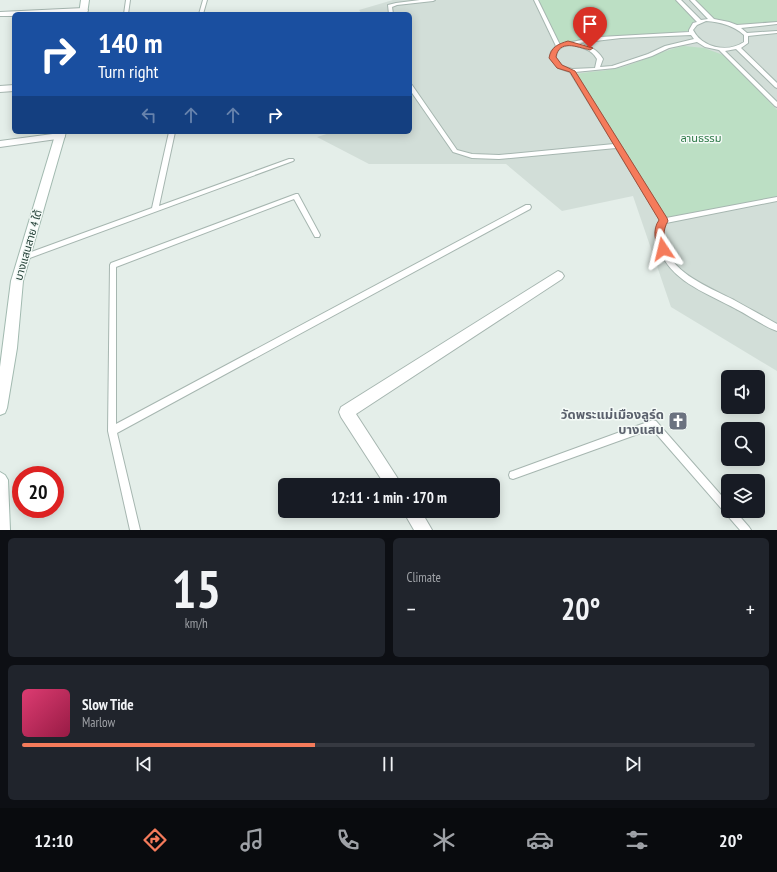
<!DOCTYPE html>
<html lang="en">
<head>
<meta charset="utf-8">
<style>
	:root { --surface:#171b24; --page:#20242c; --text:#f1f3f6; --muted:#9ea1a6; --line:#363941; --accent:#f57b5b }
	body { margin:0; font-family:"PT Sans Narrow","Noto Sans Thai",sans-serif; background:var(--page); color:var(--text); height:100vh; display:flex; flex-direction:column; font-size:15px; white-space:nowrap }
	* { box-sizing:border-box; margin:0 }
	p { font-size:13px; color:var(--muted) }
	.icon { flex:none; width:22px; height:22px; fill:none; stroke:currentColor; stroke-width:2; stroke-linecap:round; stroke-linejoin:round }
	.map { position:relative; height:530px; overflow:hidden }
	.panel { display:flex; flex-direction:column; gap:8px; padding:8px; background:#0d0f14; flex:1 }
	.panel>* { flex:none }
	.hud { position:absolute; left:12px; top:12px; width:400px; height:122px; border-radius:6px; box-shadow:0 2px 10px #0003; background:#1a4fa0; color:#fff; overflow:hidden }
	.controls { position:absolute; left:721px; top:370px; display:grid; gap:8px }
	.controls a { display:grid; place-items:center; width:44px; height:44px; border-radius:6px; background:var(--surface); box-shadow:0 2px 10px #0003; font-size:20px }
	.speed { position:absolute; left:12px; top:466px; display:flex; gap:8px; font-size:20px; font-weight:700; text-align:center }
	.speed>* { display:grid; place-content:center; width:52px; height:52px; border-radius:50%; background:var(--surface); box-shadow:0 2px 10px #0003; line-height:1 }
	.speed .limit { border:6px solid #d22; background:#fff; color:#111 }
	.pin { position:absolute; display:grid; place-items:center; width:34px; height:34px; color:#fff; margin:-41px -17px; border-radius:50% 50% 50% 0; rotate:-45deg; box-shadow:0 0 4px #0007 }
	.pin .icon { rotate:45deg }
	.me { position:absolute; width:44px; margin:-22px; rotate:350deg; stroke-linejoin:round; filter:drop-shadow(0 0 3px #0008) }
	.turn { display:flex; align-items:center; gap:14px; height:84px; padding:0 20px; font-size:18px }
	.turn .icon { width:52px; height:52px; stroke-width:2.5 }
	.turn b { display:block; font-size:28px; line-height:34px }
	.lanes { display:flex; align-items:center; height:38px; padding:0 20px; background:#0003; justify-content:center; gap:20px; direction:ltr }
	.lanes .off { opacity:.35 }
	.big { font-size:30px; font-weight:800; line-height:1.1 }
	.panel .tile { flex:1; display:flex; flex-direction:column; justify-content:center; gap:6px; min-width:0; padding:0 14px; border-radius:6px; background:var(--page) }
	.panel .dial { align-items:center; gap:0 }
	.dial b { font-size:52px; line-height:1 }
	.song { display:flex; align-items:center; gap:12px }
	.cover { width:48px; height:48px; border-radius:6px; background:linear-gradient(135deg,hsl(340 70% 55%),hsl(340 70% 35%)) }
	.played { height:4px; border-radius:2px; background:linear-gradient(90deg,var(--accent) 40%,var(--line) 40%) }
	.keys { display:flex; justify-content:space-around; direction:ltr }
	.heat { display:flex; justify-content:space-between; align-items:center; font-size:22px; direction:ltr }
	.panel .tiles { flex:1; display:grid; gap:8px; grid-template-columns:1fr 1fr }
	.tile:last-child { grid-column:span 2 }
	.trip { position:absolute; left:278px; top:478px; width:222px; height:40px; border-radius:6px; background:var(--surface); box-shadow:0 2px 10px #0003; font-weight:800; line-height:40px; text-align:center }
	.tabs { display:flex; height:64px; justify-content:space-around; align-items:center; background:#090b0e; color:var(--muted) }
	.tabs .icon { width:28px; height:28px }
	.tabs .selected { color:var(--accent) }
	.tabs b { font-size:18px; color:var(--text) }
	.map>svg:first-child { display:block }
	.built { fill:#d2ded8 }
	.green { fill:#bcdfc4 }
	.lines { fill:none; stroke-linecap:round; stroke-linejoin:round }
	.lane-casing { stroke:#a6b6b0; stroke-width:2 }
	.street-casing { stroke:#a6b6b0; stroke-width:2 }
	.secondary-casing { stroke:#a2bab0; stroke-width:2 }
	.lane { fill:#fff; fill-rule:evenodd }
	.street { fill:#fff; fill-rule:evenodd }
	.secondary { fill:#fff; fill-rule:evenodd }
	.route { fill:#f57b5b; stroke:#9f503b }
	.labels { text-anchor:middle; dominant-baseline:central; stroke-width:3; stroke-linejoin:round; paint-order:stroke }
	.park-label { font-size:11px; fill:#2c7846; stroke:#f4faf7 }
	.street-label { font-size:11px; fill:#234037; stroke:#f4faf7 }
	.near-worship-label { font-size:13px; font-weight:bold; fill:#5b616d; stroke:#f4faf7; text-anchor:end }
</style>
</head>
<body>
<div class="map">
<svg width="777" height="530" viewBox="0 0 777 530">
	<rect width="100%" height="100%" fill="#e4eee9"/>
	<path class="built" d="M 393,0 L 777,0 L 777,371 L 671,307 L 633,196 L 562,211 L 506,164 L 369,164 L 317,137 L 333,132 L 410,132 L 410,14 L 362,14 L 359,10 Z"/>
	<path class="green" d="M 537,0 L 678,0 L 696,19 L 688,31 L 557,43 Z
		M 692,0 L 777,0 L 777,22 L 736,27 L 709,17 Z
		M 684,46 L 704,48 L 726,56 L 777,110 L 777,199 L 664,221 L 577,74 C 592,71 608,71 623,67 C 643,61 663,50 684,46 Z"/>
	<g class="lines">
		<g class="lane-casing">
			<path id="lane" d="M 126,0 L 130,0 L 128,14 L 124,14 Z
				M 203,0 L 207,0 L 203,14 L 199,14 Z
				M 420,0 L 435,0 L 433,1 L 397,5 L 392,7 L 393,14 L 389,14 L 388,5 L 396,3 Z
				M 534,0 L 538,0 L 560,45 L 581,40 L 600,37 L 689,32 L 689,30 L 693,23 L 697,22 L 676,0 L 681,0 L 701,20 L 708,19 L 690,0 L 695,0 L 714,19 L 729,22 L 737,25 L 777,22 L 777,24 L 741,28 L 747,33 L 777,31 L 777,33 L 748,36 L 748,43 L 741,48 L 777,83 L 777,88 L 775,87 L 736,49 L 725,51 L 777,102 L 777,107 L 775,106 L 719,50 L 705,47 L 697,42 L 669,48 L 652,56 L 615,68 L 575,72 L 666,218 L 777,197 L 777,201 L 666,223 C 663,230 662,237 664,244 C 672,274 709,287 734,300 C 748,308 763,316 777,324 L 777,331 C 763,326 750,316 736,309 C 709,294 672,282 660,251 C 655,240 655,231 661,221 L 616,148 L 499,159 L 472,158 L 453,152 L 410,90 L 410,84 L 412,85 L 457,150 L 472,154 L 499,155 L 614,144 L 570,72 L 558,68 L 550,58 L 551,52 L 556,46 ZM 706,21 C 720,22 733,25 744,35 L 744,42 C 728,53 702,48 693,30 L 697,25 ZM 691,35 L 694,39 L 665,46 L 648,54 L 612,66 L 600,67 L 603,59 C 597,49 589,46 578,43 L 621,38 ZM 572,44 C 582,49 591,48 597,59 L 595,68 L 572,69 L 562,66 L 556,58 C 556,48 563,46 572,44 Z
				M 169,132 L 175,132 L 159,206 L 289,159 L 293,159 L 294,160 L 293,161 L 27,259 L 23,259 L 22,257 L 23,255 L 152,208 Z
				M 296,194 L 298,194 L 319,233 L 320,235 L 319,237 L 315,237 L 294,199 L 116,267 L 116,424 L 526,205 L 530,205 L 531,207 L 530,209 L 117,433 L 140,530 L 130,530 L 108,431 L 110,265 L 111,263 Z
				M 653,420 L 656,421 L 728,503 L 728,511 L 735,511 L 749,527 L 751,530 L 740,530 L 652,429 L 513,479 L 510,478 L 509,475 L 510,472 L 513,471 Z"/>
		</g>
		<g class="street-casing">
			<path id="street" d="M 84,8 L 88,10 L 87,12 L 14,14 L 14,16 L 0,16 L 0,12 Z
				M 14,85 L 14,91 L 0,92 L 0,86 Z
				M 60,133 L 64,134 L 65,136 L 64,138 L 0,147 L 0,141 Z
				M 558,271 L 562,273 L 564,276 L 562,279 L 356,414 L 402,485 L 385,485 L 341,417 L 339,412 L 341,407 Z
				M 403,511 L 421,511 L 432,530 L 414,530 Z"/>
		</g>
		<g class="secondary-casing">
			<path id="secondary" d="M 81,0 L 89,0 L 87,14 L 79,14 Z
				M 56,132 L 66,132 L 23,281 L 17,348 L 7,408 L 5,413 L 0,415 L 0,367 L 11,281 Z
				M 0,472 L 5,475 L 8,480 L 10,530 L 0,530 Z"/>
		</g>
		<use href="#lane" class="lane"/>
		<use href="#street" class="street"/>
		<use href="#secondary" class="secondary"/>
	</g>
	<path class="route" d="M 568,41 L 593,48 L 590,50 C 577,47 559,39 556,57 L 562,65 L 575,71 L 667,218 L 668,221 C 662,231 664,238 667,249 L 666,252 L 660,252 C 655,242 652,230 659,220 L 570,72 L 557,68 L 549,58 C 551,47 558,44 568,41 Z"/>
	<defs>
		<g id="church-square" transform="scale(1)"><rect x="-9" y="-9" width="18" height="18" rx="4" fill="#6b7280" stroke="#f4faf7"/><path d="M-1.2-6h2.4v3.5h3.3v2.4h-3.3V6h-2.4V-.1h-3.3v-2.4h3.3Z" fill="#fff"/></g>
	</defs>
	<g fill-rule="evenodd">
		<use href="#church-square" x="678" y="421"/>
	</g>
	<g class="labels">
		<g class="park-label">
			<text x="701" y="138">ลานธรรม</text>
		</g>
		<g class="street-label">
			<text transform="translate(28 245) rotate(-74)">บางแสนสาย 4 ใต้</text>
		</g>
		<g class="near-worship-label">
			<text x="664" y="414">วัดพระแม่เมืองลูร์ด<tspan x="664" dy="15">บางแสน</tspan></text>
		</g>
	</g>
</svg>
<div class="controls">
<a><svg class="icon" aria-label="sound" viewBox="0 0 24 24"><path d="M4 9h4l5-4v14l-5-4H4zM17 9q2 3 0 6"/></svg></a>
<a><svg class="icon" aria-label="search" viewBox="0 0 24 24"><circle cx="10" cy="10" r="6"/><path d="M15 15l6 6"/></svg></a>
<a><svg class="icon" aria-label="layers" viewBox="0 0 24 24"><path d="M12 4l9 5-9 5-9-5zM3 14l9 5 9-5"/></svg></a>
</div>
<div class="speed"><div class="limit">20</div></div>
<div class="pin" style="left:590px;top:48px;background:#d93025"><svg class="icon" aria-label="arrive" viewBox="0 0 24 24"><path d="M6 21V4h12l-3 4 3 4H6"/></svg></div>
<svg class="me" style="left:663px;top:249px" viewBox="-20 -20 40 40"><path d="M0-17L14 15 0 8-14 15z" fill="#f57b5b" stroke="#fff" stroke-width="4"/></svg>
<div class="trip">12:11 · 1 min · 170 m</div>
<div class="hud">
<div class="turn"><svg class="icon" aria-label="right" viewBox="0 0 24 24"><path d="M7 20v-9h11M14 6l5 5-5 5"/></svg><div><b>140 m</b>Turn right</div></div>
<div class="lanes"><svg class="icon off" aria-label="left" viewBox="0 0 24 24"><path d="M17 20v-9H6M10 6l-5 5 5 5"/></svg><svg class="icon off" aria-label="ahead" viewBox="0 0 24 24"><path d="M12 20V5M6 11l6-6 6 6"/></svg><svg class="icon off" aria-label="ahead" viewBox="0 0 24 24"><path d="M12 20V5M6 11l6-6 6 6"/></svg><svg class="icon" aria-label="right" viewBox="0 0 24 24"><path d="M7 20v-9h11M14 6l5 5-5 5"/></svg></div>
</div>
</div>
<section class="panel">
<div class="tiles">
<div class="tile dial"><b>15</b><p>km/h</p></div>
<div class="tile"><p>Climate</p>
<div class="heat"><a>−</a><b class="big">20°</b><a>+</a></div>
</div>
<div class="tile">
<div class="song"><i class="cover"></i><div><b>Slow Tide</b><p>Marlow</p></div></div>
<div class="played"></div>
<div class="keys"><svg class="icon" aria-label="previous" viewBox="0 0 24 24"><path d="M18 5L8 12l10 7zM5 5v14"/></svg><svg class="icon" aria-label="pause" viewBox="0 0 24 24"><path d="M8 5v14M16 5v14"/></svg><svg class="icon" aria-label="next" viewBox="0 0 24 24"><path d="M6 5l10 7-10 7zM19 5v14"/></svg></div>
</div>
</div>
</section>
<nav class="tabs">
<b>12:10</b>
<svg class="icon selected" aria-label="directions" viewBox="0 0 24 24"><path d="M12 3l9 9-9 9-9-9zM9 14v-3h6M13 9l2 2-2 2"/></svg>
<svg class="icon" aria-label="music" viewBox="0 0 24 24"><path d="M9 18V5l10-2v13"/><circle cx="6" cy="18" r="3"/><circle cx="16" cy="16" r="3"/></svg>
<svg class="icon" aria-label="phone" viewBox="0 0 24 24"><path d="M5 4h4l2 5-3 2q2 4 5 5l2-3 5 2v4C11 20 4 13 5 4z"/></svg>
<svg class="icon" aria-label="climate" viewBox="0 0 24 24"><path d="M12 3v18M4 7l16 10M4 17L20 7"/></svg>
<svg class="icon" aria-label="car" viewBox="0 0 24 24"><path d="M5 17H2v-5l4-1 3-4h7l3 4 3 1v5h-3M9 17h6M6 11h13"/><circle cx="7" cy="17" r="2"/><circle cx="17" cy="17" r="2"/></svg>
<svg class="icon" aria-label="filters" viewBox="0 0 24 24"><path d="M4 7h16M4 17h16"/><circle cx="9" cy="7" r="2"/><circle cx="15" cy="17" r="2"/></svg>
<b>20°</b>
</nav>
</body>
</html>
